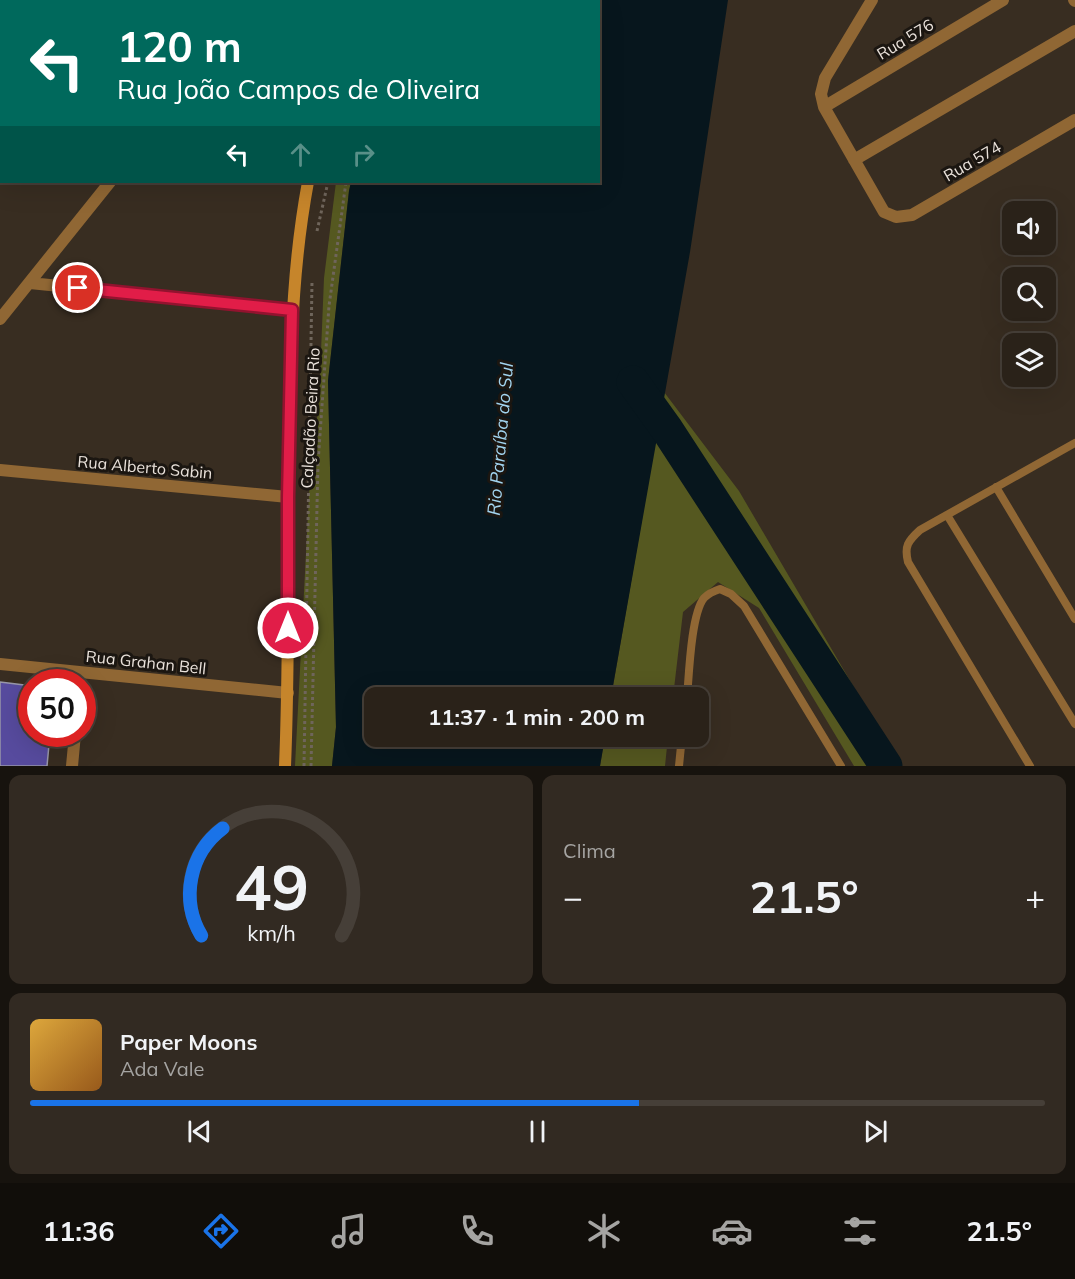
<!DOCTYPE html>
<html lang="pt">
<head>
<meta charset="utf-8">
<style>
	:root { --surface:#2a2219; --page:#322a22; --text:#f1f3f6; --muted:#a5a4a2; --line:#463f38; --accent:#1a73e8 }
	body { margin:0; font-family:Mulish,sans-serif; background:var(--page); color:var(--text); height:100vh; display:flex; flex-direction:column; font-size:22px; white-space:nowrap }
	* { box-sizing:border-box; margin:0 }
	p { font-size:20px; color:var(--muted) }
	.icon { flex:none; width:33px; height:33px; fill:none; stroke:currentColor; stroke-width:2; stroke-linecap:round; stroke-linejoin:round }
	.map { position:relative; height:766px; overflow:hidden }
	.side { display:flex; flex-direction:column; gap:9px; padding:9px; background:#17130e; flex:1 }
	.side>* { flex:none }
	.top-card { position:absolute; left:0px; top:0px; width:600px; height:183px; box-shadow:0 6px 24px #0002,0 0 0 2px var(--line); background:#00695c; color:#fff; overflow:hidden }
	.tools { position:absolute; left:1002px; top:201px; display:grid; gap:12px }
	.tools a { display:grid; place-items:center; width:54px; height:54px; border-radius:12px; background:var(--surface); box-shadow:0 6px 24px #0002,0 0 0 2px var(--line); font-size:30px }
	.speed { position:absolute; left:18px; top:669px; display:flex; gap:12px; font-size:30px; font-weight:700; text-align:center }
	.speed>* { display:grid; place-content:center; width:78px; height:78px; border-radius:50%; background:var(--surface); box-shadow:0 6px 24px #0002,0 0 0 2px var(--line); line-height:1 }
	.speed .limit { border:9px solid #d22; background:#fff; color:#111 }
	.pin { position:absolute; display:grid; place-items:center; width:51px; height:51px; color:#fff; margin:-26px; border:3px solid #fff; border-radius:50%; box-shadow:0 2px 6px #0007 }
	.me { position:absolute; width:66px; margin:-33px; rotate:0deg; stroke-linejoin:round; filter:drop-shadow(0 0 4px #0008) }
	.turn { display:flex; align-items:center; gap:21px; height:126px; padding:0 18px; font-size:27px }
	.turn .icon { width:78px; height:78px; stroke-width:2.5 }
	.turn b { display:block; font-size:42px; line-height:51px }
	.lanes { display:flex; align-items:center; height:57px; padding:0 18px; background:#0003; justify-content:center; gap:30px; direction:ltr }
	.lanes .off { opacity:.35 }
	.big { font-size:45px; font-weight:700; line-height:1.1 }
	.side .tile { flex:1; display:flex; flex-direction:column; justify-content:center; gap:9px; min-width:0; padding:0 21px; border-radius:12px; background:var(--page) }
	.side .dial { align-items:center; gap:0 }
	.dial svg { height:156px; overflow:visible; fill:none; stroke:var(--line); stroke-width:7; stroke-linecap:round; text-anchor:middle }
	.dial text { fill:var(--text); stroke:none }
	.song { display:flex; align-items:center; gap:18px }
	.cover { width:72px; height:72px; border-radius:9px; background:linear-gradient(135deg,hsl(40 70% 55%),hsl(30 70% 35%)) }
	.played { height:6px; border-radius:3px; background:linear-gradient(90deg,var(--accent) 60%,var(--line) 60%) }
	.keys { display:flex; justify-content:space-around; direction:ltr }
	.heat { display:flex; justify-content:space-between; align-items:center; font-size:33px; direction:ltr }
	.side .tiles { flex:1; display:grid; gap:9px; grid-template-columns:1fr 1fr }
	.tile:last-child { grid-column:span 2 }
	.trip { position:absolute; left:364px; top:687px; width:345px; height:60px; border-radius:12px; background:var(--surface); box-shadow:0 6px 24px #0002,0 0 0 2px var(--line); font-weight:700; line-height:60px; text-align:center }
	.tab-bar { display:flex; height:96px; justify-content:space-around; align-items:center; background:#110e0a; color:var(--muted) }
	.tab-bar .icon { width:42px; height:42px }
	.tab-bar .on { color:var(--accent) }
	.tab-bar b { font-size:27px; color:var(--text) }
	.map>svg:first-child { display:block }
	.forest { fill:#555820 }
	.water { fill:#07161d }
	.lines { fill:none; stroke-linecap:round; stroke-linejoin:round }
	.river { stroke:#07161d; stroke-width:33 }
	.building { fill:#574b9e; stroke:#9897a9; stroke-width:1.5 }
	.path { stroke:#6f655b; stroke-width:3; stroke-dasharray:3 3; stroke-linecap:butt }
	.lane { stroke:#906734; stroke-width:8 }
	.street { stroke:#906734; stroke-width:12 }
	.secondary { stroke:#c6852b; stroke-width:12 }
	.route-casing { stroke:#92132f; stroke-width:15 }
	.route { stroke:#e11d48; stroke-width:10 }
	.labels { text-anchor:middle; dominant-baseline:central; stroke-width:6; stroke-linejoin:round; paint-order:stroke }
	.street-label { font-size:16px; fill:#eae2db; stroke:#1b1611 }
	.water-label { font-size:18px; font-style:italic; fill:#a2d4ef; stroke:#1b1611 }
</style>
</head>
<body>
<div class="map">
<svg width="1075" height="766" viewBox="0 0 1075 766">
	<rect width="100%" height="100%" fill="#382d21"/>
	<path class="forest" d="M 336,182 L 351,182 L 349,191 L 328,381 L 336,727 L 332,766 L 295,766 L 310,476 L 319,401 L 324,278 Z
		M 664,392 L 739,491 L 900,766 L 854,766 L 759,608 L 718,582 L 683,612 L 673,697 L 611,698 Z
		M 605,737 L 668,737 L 665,766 L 600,766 Z"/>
	<path class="water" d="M 410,0 L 728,0 L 690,252 L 611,697 L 375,698 L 375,736 L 605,737 L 600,766 L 332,766 L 336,727 L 328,381 L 349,191 L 351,182 L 598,182 L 598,2 L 409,1 Z"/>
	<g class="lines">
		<path class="river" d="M 633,382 L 666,428 L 886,766"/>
	</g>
	<path class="building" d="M 0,682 L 32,686 L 32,734 L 50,734 L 47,766 L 0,766 Z"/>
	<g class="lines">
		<path class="path" d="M 371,2 L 371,0
			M 395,2 L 396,0
			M 317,231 L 328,182
			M 304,766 L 312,282
			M 311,766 L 318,463 L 329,306 L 346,182"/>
		<path class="lane" d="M 996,487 L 1075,619
			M 947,515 L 1075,724
			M 687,698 C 689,675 691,614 704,598 C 709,593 714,591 720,589 L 731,594 L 744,606 L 841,766
			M 679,766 L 682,736
			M 1030,766 L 908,562 C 904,546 908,541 920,530 L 1075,443"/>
		<path class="street" d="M 872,0 L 825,78 L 821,94 L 824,107 L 884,212 L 896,217 L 912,215 L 1075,120
			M 1074,0 L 1075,1
			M 61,2 L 62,0
			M 253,2 L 254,0
			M 0,69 L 2,68
			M 824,107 L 1003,0
			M 854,160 L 1075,31
			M 30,283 L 292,310
			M 0,319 L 110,182
			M 0,470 L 288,497
			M 0,664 L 288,693
			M 72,766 L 75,734"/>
		<path class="secondary" d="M 350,2 L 350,0
			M 285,766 C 290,647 287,527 290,407 C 291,331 294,257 308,182"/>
	</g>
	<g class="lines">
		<g class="route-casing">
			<path id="route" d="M 78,288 L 292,310 L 288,497 L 288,628"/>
		</g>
		<use href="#route" class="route"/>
	</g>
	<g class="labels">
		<g class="street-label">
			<text transform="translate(905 39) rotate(-31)">Rua 576</text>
			<text transform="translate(972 161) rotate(-30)">Rua 574</text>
			<text transform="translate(310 418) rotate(-87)">Calçadão Beira Rio</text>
			<text transform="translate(145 467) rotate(5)">Rua Alberto Sabin</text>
			<text transform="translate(146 662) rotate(6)">Rua Grahan Bell</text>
		</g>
		<g class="water-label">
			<text transform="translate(500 439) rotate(-85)">Rio Paraíba do Sul</text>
		</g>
	</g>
</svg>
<div class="tools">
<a><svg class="icon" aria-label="sound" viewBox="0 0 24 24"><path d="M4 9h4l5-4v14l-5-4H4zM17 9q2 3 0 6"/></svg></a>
<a><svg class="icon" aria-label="search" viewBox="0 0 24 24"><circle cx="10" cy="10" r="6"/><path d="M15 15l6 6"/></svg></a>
<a><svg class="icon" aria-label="layers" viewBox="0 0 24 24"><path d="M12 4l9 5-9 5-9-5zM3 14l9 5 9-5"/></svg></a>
</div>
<div class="speed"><div class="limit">50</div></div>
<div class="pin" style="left:78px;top:288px;background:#d93025"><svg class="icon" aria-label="arrive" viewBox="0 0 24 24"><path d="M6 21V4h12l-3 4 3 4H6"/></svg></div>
<svg class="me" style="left:288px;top:628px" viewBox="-20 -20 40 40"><circle r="17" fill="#e11d48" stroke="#fff" stroke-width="3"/><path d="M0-11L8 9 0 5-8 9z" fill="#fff"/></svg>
<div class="trip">11:37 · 1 min · 200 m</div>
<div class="top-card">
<div class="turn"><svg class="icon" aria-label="left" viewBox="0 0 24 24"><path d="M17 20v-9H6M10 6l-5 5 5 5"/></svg><div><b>120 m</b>Rua João Campos de Oliveira</div></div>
<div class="lanes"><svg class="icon" aria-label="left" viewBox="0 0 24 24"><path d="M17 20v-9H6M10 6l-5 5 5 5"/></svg><svg class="icon off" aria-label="ahead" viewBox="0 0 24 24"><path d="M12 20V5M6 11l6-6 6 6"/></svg><svg class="icon off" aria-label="right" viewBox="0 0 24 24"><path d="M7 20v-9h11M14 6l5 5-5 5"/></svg></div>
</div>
</div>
<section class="side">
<div class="tiles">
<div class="tile dial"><svg viewBox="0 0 100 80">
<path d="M14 69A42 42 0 1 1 86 69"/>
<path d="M14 69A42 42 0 0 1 25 14" stroke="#1a73e8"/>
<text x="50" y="56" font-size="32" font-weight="700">49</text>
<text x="50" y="72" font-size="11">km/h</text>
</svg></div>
<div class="tile"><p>Clima</p>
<div class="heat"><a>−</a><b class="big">21.5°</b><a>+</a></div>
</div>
<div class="tile">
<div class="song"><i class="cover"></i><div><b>Paper Moons</b><p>Ada Vale</p></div></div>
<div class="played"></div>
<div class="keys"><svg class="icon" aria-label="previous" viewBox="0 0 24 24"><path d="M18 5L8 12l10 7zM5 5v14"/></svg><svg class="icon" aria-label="pause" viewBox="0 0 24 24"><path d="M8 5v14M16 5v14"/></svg><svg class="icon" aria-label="next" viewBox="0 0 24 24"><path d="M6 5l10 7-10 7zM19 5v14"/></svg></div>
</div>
</div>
</section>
<nav class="tab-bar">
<b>11:36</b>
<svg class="icon on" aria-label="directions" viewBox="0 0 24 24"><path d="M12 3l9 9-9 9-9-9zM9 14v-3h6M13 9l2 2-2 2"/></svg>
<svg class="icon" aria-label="music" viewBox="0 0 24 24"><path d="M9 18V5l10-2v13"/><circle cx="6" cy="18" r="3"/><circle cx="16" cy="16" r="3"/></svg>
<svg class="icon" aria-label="phone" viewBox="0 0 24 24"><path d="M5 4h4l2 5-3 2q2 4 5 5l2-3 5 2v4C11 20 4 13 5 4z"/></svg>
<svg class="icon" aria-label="climate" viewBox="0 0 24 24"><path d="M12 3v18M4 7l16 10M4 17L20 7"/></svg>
<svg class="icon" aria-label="car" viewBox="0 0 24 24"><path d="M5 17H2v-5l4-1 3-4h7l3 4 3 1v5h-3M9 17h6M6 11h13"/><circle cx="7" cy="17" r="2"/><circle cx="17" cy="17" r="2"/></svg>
<svg class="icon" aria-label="filters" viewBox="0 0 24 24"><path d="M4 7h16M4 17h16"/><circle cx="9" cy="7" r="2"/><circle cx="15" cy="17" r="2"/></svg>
<b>21.5°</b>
</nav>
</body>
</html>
